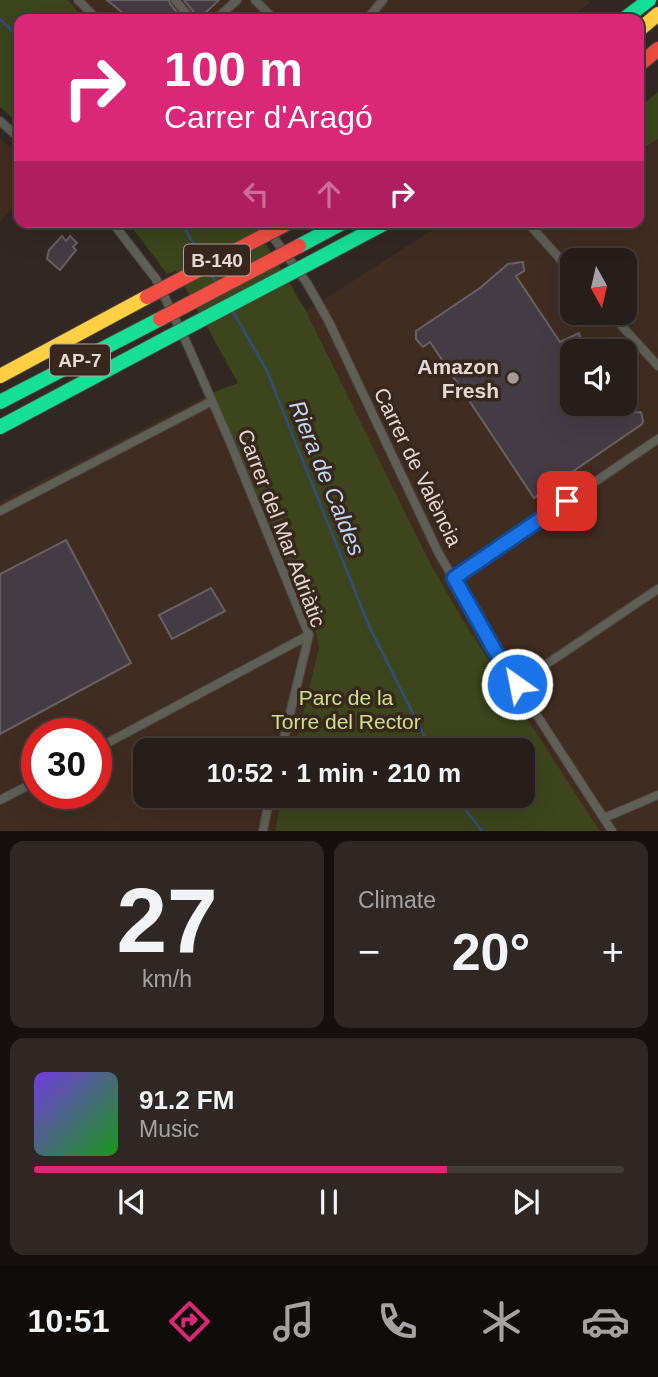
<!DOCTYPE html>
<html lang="en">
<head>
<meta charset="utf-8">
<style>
	:root { --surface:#261e1a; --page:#2e2723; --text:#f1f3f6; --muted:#a4a2a2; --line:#423c39; --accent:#db2777 }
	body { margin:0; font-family:Arial,sans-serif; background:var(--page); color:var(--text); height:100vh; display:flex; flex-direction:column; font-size:26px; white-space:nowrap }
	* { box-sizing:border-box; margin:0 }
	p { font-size:23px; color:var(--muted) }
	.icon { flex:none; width:38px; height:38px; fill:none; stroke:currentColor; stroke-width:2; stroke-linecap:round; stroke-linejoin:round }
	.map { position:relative; height:831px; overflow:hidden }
	.panel { display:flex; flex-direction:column; gap:10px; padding:10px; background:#15100e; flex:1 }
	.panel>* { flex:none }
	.hud { position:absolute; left:14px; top:14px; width:630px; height:214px; border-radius:14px; box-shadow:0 7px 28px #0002,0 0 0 2px var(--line); background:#db2777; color:#fff; overflow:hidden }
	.needle { width:46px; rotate:172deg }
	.tools { position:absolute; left:560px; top:248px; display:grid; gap:14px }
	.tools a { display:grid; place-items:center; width:77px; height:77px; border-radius:14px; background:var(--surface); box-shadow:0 7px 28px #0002,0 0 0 2px var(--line); font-size:35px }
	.speed { position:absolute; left:21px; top:718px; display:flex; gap:14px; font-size:35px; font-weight:700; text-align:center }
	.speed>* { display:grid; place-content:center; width:91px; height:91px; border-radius:50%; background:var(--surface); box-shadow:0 7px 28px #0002,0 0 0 2px var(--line); line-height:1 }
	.speed .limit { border:10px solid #d22; background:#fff; color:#111 }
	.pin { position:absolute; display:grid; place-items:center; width:60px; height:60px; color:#fff; margin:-30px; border-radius:14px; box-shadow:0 4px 10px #0006 }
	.me { position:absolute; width:77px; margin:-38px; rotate:327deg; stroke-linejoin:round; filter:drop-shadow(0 0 5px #0008) }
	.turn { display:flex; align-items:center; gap:24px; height:147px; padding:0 35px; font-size:32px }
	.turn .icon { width:91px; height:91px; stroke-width:2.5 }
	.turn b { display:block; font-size:49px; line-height:60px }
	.lanes { display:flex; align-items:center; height:66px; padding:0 35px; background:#0003; justify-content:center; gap:35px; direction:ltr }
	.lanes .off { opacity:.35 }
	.big { font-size:52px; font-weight:700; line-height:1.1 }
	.panel .card { flex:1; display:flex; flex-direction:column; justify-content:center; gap:10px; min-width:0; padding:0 24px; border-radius:14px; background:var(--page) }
	.panel .dial { align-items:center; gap:0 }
	.dial b { font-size:91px; line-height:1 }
	.song { display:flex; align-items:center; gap:21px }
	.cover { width:84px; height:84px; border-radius:10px; background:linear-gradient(135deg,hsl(260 70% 55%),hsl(120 70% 35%)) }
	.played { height:7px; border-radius:4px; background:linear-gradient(90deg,var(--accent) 70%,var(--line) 70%) }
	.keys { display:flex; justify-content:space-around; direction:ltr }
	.heat { display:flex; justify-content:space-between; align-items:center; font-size:38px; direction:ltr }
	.panel .tiles { flex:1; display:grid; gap:10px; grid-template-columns:1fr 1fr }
	.card:last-child { grid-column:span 2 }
	.trip { position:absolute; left:133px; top:738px; width:402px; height:70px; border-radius:14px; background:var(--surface); box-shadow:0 7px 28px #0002,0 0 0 2px var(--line); font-weight:700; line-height:70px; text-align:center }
	.tabs { display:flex; height:112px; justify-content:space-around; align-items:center; background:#0f0c0a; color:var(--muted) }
	.tabs .icon { width:49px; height:49px }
	.tabs .selected { color:var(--accent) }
	.tabs b { font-size:32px; color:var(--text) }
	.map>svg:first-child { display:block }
	.built { fill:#412c20; fill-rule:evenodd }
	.green { fill:#3c451c }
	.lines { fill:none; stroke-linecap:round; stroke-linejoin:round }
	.stream { stroke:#2f4e7b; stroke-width:2.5 }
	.building { fill:#443c45; stroke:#676163; stroke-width:2 }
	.street-casing { stroke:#4d4541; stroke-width:10 }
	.fast-casing { stroke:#4d4541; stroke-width:16 }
	.slow-casing { stroke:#4d4541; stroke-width:16 }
	.jam-casing { stroke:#4d4541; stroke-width:16 }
	.street { stroke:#5e5f57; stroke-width:8 }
	.fast { stroke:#16e098; stroke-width:14 }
	.slow { stroke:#ffcf43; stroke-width:14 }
	.jam { stroke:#f24e42; stroke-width:14 }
	.fast-bridge-casing { stroke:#4d4541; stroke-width:16; stroke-linecap:butt }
	.jam-bridge-casing { stroke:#4d4541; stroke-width:16; stroke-linecap:butt }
	.fast-bridge { stroke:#16e098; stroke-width:14 }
	.jam-bridge { stroke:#f24e42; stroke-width:14 }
	.route-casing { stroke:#114b97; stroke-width:18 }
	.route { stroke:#1a73e8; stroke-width:12 }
	.poi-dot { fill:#a59a95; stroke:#38271d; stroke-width:2.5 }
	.labels { text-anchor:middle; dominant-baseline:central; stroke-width:7; stroke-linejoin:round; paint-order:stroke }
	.shield { fill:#38271d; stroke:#b0a39c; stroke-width:2 }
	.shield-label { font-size:19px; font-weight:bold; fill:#e3d8d2 }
	.poi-label { font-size:21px; font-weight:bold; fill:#e3d8d2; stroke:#38271d; text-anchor:end }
	.street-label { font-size:21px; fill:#e3d8d2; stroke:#38271d }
	.park-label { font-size:21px; fill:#c9e487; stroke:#38271d }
	.water-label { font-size:23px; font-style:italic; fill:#c0d6f5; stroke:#38271d }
</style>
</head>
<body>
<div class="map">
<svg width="658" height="831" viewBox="0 0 658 831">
	<rect width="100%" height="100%" fill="#322823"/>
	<path class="built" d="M 68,0 L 588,0 L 590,3 L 567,19 L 84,19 Z
		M 0,138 L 19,155 L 19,200 L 0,222 Z
		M 658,139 L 658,831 L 600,831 L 463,620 L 431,565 L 306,311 L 445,222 L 527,222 L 530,226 L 536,222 L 639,222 L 639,152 ZM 572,261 L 625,261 L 625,313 L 572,313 ZM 572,352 L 625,352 L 625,404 L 572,404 Z
		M 214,392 L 221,413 L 295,582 L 316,633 L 319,647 L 294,751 L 145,751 L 145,796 L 282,796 L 275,831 L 0,831 L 0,502 ZM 37,733 L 96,733 L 96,793 L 37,793 Z"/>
	<path class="green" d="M 0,0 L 68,0 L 84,19 L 19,19 L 19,124 L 0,107 Z
		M 658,92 L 658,139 L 639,151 L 639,107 Z
		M 128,222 L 252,222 L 254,224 L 306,311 L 431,565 L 463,620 L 600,831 L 275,831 L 282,796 L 523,796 L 523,751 L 294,751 L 319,647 L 316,633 L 295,582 L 221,413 L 214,392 L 238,383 L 176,271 L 167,274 Z"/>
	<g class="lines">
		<path class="stream" d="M 0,19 L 19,38
			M 181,222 L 203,260
			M 208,269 L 217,284
			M 231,308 L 267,371 L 369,626 L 432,751
			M 455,796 L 482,831"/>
	</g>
	<path class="building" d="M 107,0 L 169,0 L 170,4 L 183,19 L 130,19 Z
		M 184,0 L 219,0 L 201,17 L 197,16 Z
		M 62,236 L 66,241 L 70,236 L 77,243 L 73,247 L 76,250 L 60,270 L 47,259 L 49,250 Z
		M 523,262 L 524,271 L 516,276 L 560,342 L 579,333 L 585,352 L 572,352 L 572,404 L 620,404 L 627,413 L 641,412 L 643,421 L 642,424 L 534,498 L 430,342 L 423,347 L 416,339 L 416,331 L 480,288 L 508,264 Z
		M 66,540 L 131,663 L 0,734 L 0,574 Z
		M 211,588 L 225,611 L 172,639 L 159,615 Z"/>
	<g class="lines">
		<g class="street-casing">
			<path id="street" d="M 78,0 L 97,19
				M 175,0 L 191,19
				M 255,0 L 274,19
				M 216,19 L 237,0
				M 367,19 L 383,0
				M 0,121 L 19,138
				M 112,222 L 156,279 L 188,346 L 230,442 L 309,635 L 281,751
				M 262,222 L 307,283 L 329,322 L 438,552 L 494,649 L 612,831
				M 527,222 L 572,272
				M 610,313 L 658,366
				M 0,511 L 212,401
				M 454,578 L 658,439
				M 517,684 L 658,589
				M 96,749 L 309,635
				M 0,800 L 37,781
				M 604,818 L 658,795
				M 263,831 L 270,796"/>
		</g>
		<g class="fast-casing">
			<path id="fast" d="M 624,19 L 649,0
				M 299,246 L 344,222
				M 310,263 L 387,222
				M 0,402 L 160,319
				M 0,427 L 167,338"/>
		</g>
		<g class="slow-casing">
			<path id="slow" d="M 639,30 L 658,14
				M 0,376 L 147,297"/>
		</g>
		<g class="jam-casing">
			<path id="jam" d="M 639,65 L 658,49"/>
		</g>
		<use href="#street" class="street"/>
		<use href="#fast" class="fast"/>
		<use href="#slow" class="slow"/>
		<use href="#jam" class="jam"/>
		<g class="fast-bridge-casing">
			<path id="fast-bridge" d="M 167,338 L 310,263"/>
		</g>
		<g class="jam-bridge-casing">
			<path id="jam-bridge" d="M 147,297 L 288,223
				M 160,319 L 299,246"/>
		</g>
		<use href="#fast-bridge" class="fast-bridge"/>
		<use href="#jam-bridge" class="jam-bridge"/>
	</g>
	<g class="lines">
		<g class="route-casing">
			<path id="route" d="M 517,684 L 494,649 L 454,578 L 567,501"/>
		</g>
		<use href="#route" class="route"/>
	</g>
	<circle class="poi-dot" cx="513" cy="378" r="7"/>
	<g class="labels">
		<g class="shield">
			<rect x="184" y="244.5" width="66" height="31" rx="5"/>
			<rect x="50" y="344.5" width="60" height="31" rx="5"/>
		</g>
		<g class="shield-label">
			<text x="217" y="260">B-140</text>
			<text x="80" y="360">AP-7</text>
		</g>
		<g class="poi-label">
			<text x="499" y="366">Amazon<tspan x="499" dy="24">Fresh</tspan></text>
		</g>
		<g class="street-label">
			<text transform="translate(418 467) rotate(64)">Carrer de València</text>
			<text transform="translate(282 528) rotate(69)">Carrer del Mar Adriàtic</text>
		</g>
		<g class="park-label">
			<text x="346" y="697">Parc de la<tspan x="346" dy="24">Torre del Rector</tspan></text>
		</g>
		<g class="water-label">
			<text transform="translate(327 478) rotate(68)">Riera de Caldes</text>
		</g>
	</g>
</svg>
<div class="tools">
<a><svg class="needle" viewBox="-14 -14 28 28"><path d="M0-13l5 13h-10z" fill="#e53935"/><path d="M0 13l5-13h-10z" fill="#a4a2a2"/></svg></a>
<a><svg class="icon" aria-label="sound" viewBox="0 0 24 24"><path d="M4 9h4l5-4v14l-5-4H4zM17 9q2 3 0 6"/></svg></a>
</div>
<div class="speed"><div class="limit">30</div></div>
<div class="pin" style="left:567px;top:501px;background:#d93025"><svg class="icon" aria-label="arrive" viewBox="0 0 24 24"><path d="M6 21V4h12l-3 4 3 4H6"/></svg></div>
<svg class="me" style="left:517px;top:684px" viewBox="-20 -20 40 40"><circle r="17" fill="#1a73e8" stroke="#fff" stroke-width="3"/><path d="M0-11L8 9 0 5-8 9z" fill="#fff"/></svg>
<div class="trip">10:52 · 1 min · 210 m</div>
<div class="hud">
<div class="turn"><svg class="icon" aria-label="right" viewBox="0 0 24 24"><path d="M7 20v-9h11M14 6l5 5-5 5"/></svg><div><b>100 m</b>Carrer d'Aragó</div></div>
<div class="lanes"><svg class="icon off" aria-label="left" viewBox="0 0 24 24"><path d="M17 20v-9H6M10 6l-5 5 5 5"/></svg><svg class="icon off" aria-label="ahead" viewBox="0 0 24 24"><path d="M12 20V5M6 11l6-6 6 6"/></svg><svg class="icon" aria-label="right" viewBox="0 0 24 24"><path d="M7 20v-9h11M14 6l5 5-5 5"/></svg></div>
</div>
</div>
<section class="panel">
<div class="tiles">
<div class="card dial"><b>27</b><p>km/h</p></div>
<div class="card"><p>Climate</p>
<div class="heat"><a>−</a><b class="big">20°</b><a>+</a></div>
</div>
<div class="card">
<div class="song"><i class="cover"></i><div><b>91.2 FM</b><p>Music</p></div></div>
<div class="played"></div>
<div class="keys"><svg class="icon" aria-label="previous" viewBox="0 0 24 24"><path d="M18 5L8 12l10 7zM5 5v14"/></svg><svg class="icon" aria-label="pause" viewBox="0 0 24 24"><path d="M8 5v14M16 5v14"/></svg><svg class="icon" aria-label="next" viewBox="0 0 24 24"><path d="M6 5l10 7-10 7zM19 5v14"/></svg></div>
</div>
</div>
</section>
<nav class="tabs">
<b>10:51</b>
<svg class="icon selected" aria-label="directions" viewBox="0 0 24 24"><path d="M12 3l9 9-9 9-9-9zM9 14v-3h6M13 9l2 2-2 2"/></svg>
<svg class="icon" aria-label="music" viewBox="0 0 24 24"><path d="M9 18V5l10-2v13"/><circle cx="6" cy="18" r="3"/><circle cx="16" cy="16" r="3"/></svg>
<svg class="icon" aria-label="phone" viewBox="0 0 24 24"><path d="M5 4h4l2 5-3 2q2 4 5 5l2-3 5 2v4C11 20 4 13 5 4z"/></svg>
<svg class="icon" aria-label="climate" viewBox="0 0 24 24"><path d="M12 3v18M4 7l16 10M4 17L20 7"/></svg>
<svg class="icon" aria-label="car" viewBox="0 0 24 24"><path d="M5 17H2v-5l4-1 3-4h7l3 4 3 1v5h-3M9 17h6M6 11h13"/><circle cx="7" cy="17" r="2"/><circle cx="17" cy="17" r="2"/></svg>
</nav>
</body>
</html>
